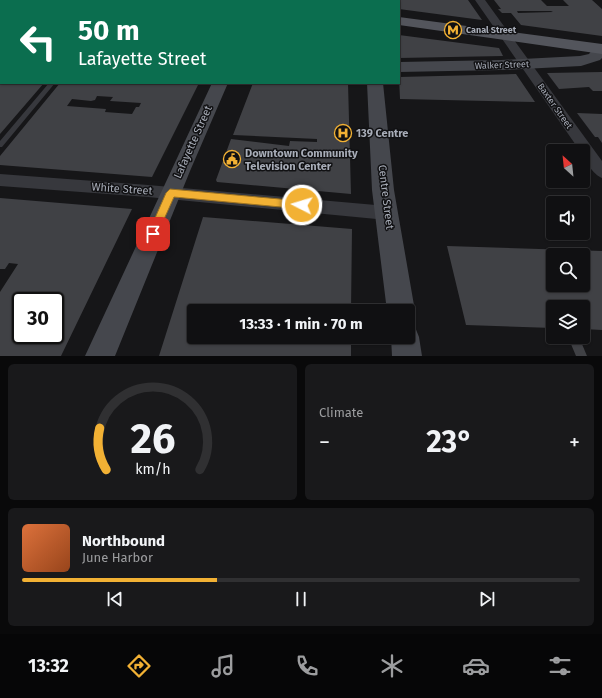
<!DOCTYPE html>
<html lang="en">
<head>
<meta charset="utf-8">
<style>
	:root { --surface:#101012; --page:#19191b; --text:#f1f3f6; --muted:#9c9d9f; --line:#303032; --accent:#f2b134 }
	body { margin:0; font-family:"Fira Sans",sans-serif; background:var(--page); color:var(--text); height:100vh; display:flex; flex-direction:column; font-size:15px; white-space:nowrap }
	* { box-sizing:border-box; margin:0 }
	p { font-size:13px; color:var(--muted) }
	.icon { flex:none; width:22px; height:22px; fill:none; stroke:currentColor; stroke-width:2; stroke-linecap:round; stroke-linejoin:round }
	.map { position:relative; height:356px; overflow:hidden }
	.drawer { display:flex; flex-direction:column; gap:8px; padding:8px; background:#09090a; flex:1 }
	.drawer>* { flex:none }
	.hud { position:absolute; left:0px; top:0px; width:400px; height:84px; box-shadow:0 1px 3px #0004,0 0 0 1px var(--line); background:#0b6e4f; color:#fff; overflow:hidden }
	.needle { width:26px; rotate:333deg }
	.controls { position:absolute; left:546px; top:144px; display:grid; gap:8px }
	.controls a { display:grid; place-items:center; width:44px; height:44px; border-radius:4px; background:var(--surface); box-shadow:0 1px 3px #0004,0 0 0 1px var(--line); font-size:20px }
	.speed { position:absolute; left:12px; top:292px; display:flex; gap:8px; font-size:20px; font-weight:700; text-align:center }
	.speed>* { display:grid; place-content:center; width:52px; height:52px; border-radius:50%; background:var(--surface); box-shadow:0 1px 3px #0004,0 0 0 1px var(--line); line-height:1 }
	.speed .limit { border:2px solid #111; border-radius:6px; background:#fff; color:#111 }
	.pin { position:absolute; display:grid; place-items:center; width:34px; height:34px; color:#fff; margin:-17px; border-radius:8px; box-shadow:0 2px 6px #0006 }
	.me { position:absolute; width:44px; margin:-22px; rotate:275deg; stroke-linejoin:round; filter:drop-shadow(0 0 3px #0008) }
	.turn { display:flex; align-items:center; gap:14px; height:84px; padding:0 12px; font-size:18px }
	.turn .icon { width:52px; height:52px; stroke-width:2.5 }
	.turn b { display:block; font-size:28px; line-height:34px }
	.big { font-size:30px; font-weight:700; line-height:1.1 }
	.drawer .card { flex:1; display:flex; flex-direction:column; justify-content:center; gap:6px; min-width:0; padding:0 14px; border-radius:6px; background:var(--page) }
	.drawer .dial { align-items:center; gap:0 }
	.dial svg { height:104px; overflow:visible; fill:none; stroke:var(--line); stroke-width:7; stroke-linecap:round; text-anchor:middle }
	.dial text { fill:var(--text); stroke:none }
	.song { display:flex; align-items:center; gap:12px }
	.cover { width:48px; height:48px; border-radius:6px; background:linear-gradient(135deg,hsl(20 70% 55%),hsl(20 70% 35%)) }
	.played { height:4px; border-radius:2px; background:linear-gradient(90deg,var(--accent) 35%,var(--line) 35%) }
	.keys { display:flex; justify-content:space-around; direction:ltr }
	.heat { display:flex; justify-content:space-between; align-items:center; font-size:22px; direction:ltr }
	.drawer .tiles { flex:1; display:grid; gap:8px; grid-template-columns:1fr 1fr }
	.card:last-child { grid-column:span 2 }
	.trip { position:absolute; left:187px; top:304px; width:228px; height:40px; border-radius:4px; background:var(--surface); box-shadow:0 1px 3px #0004,0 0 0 1px var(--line); font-weight:700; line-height:40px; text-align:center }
	.menu { display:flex; height:64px; justify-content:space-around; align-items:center; background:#060607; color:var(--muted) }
	.menu .icon { width:28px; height:28px }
	.menu .active { color:var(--accent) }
	.menu b { font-size:18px; color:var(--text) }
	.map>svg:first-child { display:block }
	.building { fill:#404145; fill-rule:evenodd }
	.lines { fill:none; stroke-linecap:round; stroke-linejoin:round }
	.lane { fill:#37383d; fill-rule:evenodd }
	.street { fill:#37383d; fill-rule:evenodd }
	.secondary { fill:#45474d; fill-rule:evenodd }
	.primary { fill:#53555c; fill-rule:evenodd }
	.route { fill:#f2b134; stroke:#9d7322 }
	.labels { text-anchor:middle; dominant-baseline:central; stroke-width:3; stroke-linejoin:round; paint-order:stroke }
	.far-poi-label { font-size:9px; font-weight:bold; fill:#a8adb8; stroke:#111113; text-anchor:start }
	.far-street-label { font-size:9px; fill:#a8adb8; stroke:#111113 }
	.poi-label { font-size:11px; font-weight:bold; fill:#a8adb8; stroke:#111113; text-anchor:start }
	.street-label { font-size:11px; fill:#a8adb8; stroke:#111113 }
</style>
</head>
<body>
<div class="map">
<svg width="602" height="356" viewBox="0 0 602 356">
	<rect width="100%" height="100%" fill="#161618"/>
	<path class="building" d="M 399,0 L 468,0 L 482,20 L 399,9 Z
		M 494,0 L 541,0 L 547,6 L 569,6 L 563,0 L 592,0 L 602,9 L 602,36 L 521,25 L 511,13 L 502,13 L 498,9 L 501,9 ZM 517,11 L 551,11 L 553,12 L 518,13 Z
		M 399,35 L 499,48 L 503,56 L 399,58 Z
		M 602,72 L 602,91 L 593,91 L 589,87 L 559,89 L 547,73 Z
		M 516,74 L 535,102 L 400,99 L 399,77 Z
		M 0,83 L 44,83 L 0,134 Z
		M 60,83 L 199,83 L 152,177 L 0,165 L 0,156 ZM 97,96 L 113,97 L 110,101 L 141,103 L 139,107 L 136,107 L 132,114 L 105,112 L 106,109 L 67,106 L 72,99 L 91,101 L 95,100 Z
		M 253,83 L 348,83 L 351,194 L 217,182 L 216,180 L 231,139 L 289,146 L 290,141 L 317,142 L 317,139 L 233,135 Z
		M 577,113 L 602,114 L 602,143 L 598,137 L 595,137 Z
		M 0,198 L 132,209 L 61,356 L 0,356 L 0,292 L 18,264 L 9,263 L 5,269 L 0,269 ZM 21,301 L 55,301 L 55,335 L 21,335 Z
		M 203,217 L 352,229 L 351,311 L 194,311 L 194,337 L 351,337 L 351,356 L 159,356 Z
		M 447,246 L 602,251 L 602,330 L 583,329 L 583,307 L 553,307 L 553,328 L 466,325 ZM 553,255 L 583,255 L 583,285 L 553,285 Z
		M 568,337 L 579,337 L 587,356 L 576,356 Z"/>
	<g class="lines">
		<path class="lane" d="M 120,0 L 125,0 L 120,1 Z
			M 49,83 L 55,83 L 2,147 L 0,147 L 0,141 Z"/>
		<path class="street" d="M 475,0 L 485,0 L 602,161 L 602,178 C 594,175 583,160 583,151 L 580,151 Z
			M 0,174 L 148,185 L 387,206 L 393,208 L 395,213 L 393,218 L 387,220 L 148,197 L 0,186 Z"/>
		<path class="secondary" d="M 600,44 L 602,45 L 602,58 L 600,60 L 581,66 L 501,70 L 399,72 L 399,62 L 501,60 L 580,56 L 589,54 L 595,46 Z
			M 0,49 L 1,49 L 1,59 L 0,59 Z
			M 212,83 L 228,83 L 190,171 L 115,356 L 85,356 Z
			M 367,83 L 383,83 L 394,190 L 415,311 L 411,320 L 408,321 L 408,311 L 387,311 L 372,190 Z
			M 408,324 L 415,327 L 419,337 L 422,356 L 392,356 L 391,337 L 408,337 Z"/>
		<path class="primary" d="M 242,0 L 262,0 L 263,1 L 243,1 Z
			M 361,0 L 375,0 L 375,1 L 361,1 Z
			M 399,17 L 602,44 L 602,54 L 399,25 Z"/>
	</g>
	<path class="route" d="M 170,189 L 302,201 L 305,202 L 307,205 L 305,208 L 302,209 L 174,197 L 156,237 L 153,239 L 149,237 L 148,234 L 166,193 Z"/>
	<defs>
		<g id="metro-ring" transform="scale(0.9)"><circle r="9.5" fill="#111113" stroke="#f2b134" stroke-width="1.5"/><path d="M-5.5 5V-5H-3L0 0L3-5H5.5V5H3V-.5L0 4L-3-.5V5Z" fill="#f2b134"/></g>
		<g id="hospital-ring" transform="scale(0.9)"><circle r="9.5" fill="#111113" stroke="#f2b134" stroke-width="1.5"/><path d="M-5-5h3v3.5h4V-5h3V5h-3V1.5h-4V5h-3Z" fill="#f2b134"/></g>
		<g id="civic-ring" transform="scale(0.9)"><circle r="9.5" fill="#111113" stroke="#f2b134" stroke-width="1.5"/><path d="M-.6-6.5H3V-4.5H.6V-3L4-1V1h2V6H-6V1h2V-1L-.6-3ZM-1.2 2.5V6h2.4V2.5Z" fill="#f2b134"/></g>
	</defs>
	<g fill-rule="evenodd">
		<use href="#metro-ring" x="453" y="30"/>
		<use href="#hospital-ring" x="343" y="133"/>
		<use href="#civic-ring" x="232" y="159"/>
	</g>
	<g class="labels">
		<g class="far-poi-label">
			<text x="466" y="30">Canal Street</text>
		</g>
		<g class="far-street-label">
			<text transform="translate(502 65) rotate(-2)">Walker Street</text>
			<text transform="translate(555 106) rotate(55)">Baxter Street</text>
		</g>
		<g class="poi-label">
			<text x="356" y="133">139 Centre</text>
			<text x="245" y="153">Downtown Community<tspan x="245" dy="13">Television Center</tspan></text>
		</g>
		<g class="street-label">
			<text transform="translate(193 142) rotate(-66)">Lafayette Street</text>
			<text transform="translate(122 189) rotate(4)">White Street</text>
			<text transform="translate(386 197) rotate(83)">Centre Street</text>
		</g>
	</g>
</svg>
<div class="controls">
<a><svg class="needle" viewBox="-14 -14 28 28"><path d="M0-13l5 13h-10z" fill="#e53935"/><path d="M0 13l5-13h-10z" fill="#9c9d9f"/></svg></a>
<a><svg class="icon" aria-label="sound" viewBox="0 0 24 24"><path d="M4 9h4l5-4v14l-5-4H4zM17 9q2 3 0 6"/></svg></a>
<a><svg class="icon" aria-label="search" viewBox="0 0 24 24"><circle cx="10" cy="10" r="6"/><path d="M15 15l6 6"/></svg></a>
<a><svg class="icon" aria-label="layers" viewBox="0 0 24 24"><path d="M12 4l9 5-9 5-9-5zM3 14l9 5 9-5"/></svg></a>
</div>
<div class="speed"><div class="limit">30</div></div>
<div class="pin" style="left:153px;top:234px;background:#d93025"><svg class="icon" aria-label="arrive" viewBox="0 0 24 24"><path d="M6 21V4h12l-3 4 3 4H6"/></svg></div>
<svg class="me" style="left:302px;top:205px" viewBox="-20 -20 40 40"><circle r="17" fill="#f2b134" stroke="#fff" stroke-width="3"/><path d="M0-11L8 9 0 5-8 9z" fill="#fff"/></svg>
<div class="trip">13:33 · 1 min · 70 m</div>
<div class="hud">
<div class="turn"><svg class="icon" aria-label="left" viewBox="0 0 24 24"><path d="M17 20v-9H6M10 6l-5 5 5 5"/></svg><div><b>50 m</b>Lafayette Street</div></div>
</div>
</div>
<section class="drawer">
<div class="tiles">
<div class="card dial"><svg viewBox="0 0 100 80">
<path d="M14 69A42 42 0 1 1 86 69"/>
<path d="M14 69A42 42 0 0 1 9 37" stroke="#f2b134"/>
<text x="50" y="56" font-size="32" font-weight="700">26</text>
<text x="50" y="72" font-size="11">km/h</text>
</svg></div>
<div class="card"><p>Climate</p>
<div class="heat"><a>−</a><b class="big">23°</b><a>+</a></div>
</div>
<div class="card">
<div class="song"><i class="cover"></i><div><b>Northbound</b><p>June Harbor</p></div></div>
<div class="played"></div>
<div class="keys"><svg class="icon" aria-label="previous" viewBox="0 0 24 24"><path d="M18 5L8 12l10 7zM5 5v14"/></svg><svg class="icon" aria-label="pause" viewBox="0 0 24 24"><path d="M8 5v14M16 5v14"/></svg><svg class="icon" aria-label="next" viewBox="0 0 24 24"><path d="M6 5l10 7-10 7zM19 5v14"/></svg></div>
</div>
</div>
</section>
<nav class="menu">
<b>13:32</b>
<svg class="icon active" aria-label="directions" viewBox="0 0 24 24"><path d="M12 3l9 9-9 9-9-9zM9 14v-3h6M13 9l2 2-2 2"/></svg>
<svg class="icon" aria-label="music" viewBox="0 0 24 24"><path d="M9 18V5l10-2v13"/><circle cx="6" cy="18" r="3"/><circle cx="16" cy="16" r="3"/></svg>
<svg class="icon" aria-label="phone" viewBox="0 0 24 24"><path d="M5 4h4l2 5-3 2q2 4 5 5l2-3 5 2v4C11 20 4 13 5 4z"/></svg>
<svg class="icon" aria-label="climate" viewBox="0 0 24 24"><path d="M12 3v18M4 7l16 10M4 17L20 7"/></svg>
<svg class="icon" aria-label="car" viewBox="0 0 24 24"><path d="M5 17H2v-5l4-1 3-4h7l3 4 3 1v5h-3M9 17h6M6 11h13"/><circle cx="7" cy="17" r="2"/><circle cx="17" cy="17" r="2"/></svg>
<svg class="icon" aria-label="filters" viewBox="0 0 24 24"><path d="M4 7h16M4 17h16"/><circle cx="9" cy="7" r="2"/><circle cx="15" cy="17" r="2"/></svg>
</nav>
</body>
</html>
